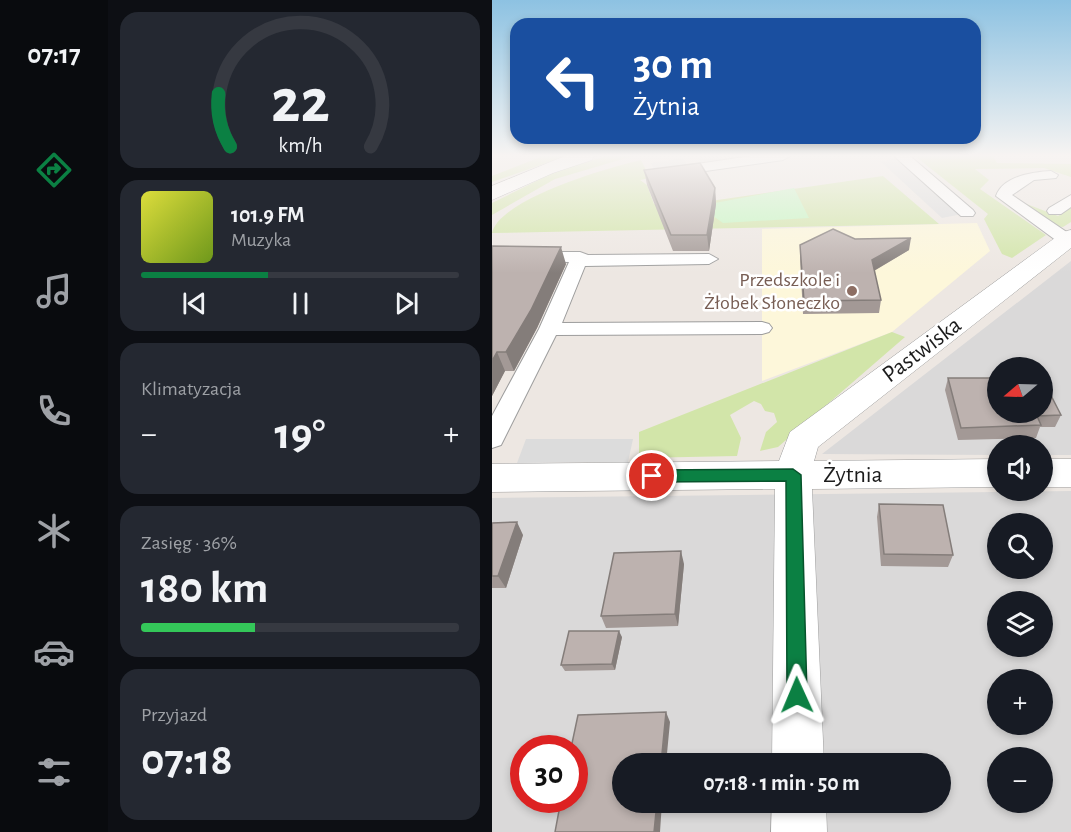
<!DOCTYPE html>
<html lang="pl">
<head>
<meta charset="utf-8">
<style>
	:root { --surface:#171b24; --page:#242831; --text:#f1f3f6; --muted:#9ea1a6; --line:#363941; --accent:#0b8043 }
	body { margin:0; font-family:"Alegreya Sans",sans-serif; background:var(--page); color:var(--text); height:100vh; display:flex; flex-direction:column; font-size:22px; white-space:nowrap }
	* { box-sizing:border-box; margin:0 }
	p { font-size:20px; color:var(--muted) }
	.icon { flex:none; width:33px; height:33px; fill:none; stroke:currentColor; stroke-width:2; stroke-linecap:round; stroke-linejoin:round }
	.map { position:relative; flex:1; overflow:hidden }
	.side { display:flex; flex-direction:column; gap:12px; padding:12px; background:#0d0f14; width:384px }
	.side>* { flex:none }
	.banner { position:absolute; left:18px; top:18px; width:471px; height:126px; border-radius:18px; box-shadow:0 3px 9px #0003; background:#1a4fa0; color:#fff; overflow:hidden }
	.needle { width:39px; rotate:251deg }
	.fabs { position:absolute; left:495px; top:357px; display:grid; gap:12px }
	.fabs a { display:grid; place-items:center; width:66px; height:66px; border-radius:50%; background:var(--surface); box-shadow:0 3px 9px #0003; font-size:30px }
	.speed { position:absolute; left:18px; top:735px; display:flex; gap:12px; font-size:30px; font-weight:700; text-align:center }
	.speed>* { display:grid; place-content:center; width:78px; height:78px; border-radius:50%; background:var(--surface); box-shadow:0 3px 9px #0003; line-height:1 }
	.speed .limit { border:9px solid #d22; background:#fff; color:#111 }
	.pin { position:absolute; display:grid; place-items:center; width:51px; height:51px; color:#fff; margin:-26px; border:3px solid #fff; border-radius:50%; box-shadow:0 2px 6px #0007 }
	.me { position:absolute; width:66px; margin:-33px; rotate:359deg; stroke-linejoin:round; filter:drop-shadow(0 0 4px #0008) }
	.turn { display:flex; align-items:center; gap:21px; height:126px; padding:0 24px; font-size:27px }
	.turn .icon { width:78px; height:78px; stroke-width:2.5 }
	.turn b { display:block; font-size:42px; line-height:51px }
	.big { font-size:45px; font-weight:700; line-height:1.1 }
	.side .tile { flex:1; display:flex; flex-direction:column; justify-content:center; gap:9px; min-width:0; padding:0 21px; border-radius:18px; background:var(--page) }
	.side .dial { align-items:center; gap:0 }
	.dial svg { height:156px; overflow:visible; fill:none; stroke:var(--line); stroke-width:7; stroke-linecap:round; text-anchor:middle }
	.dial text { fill:var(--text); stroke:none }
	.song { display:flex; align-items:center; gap:18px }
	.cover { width:72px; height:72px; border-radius:9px; background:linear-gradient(135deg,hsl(60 70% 55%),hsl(80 70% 35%)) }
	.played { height:6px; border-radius:3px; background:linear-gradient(90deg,var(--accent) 40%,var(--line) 40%) }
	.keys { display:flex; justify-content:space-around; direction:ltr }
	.heat { display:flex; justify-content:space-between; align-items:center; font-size:33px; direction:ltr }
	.charge { height:9px; border-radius:4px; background:linear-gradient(90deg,#34c759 36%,var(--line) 0) }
	.trip { position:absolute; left:120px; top:753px; width:339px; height:60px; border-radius:30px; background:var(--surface); box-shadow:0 3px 9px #0003; font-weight:700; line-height:60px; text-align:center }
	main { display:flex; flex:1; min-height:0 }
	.dock { display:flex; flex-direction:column; width:108px; justify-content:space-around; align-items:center; background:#090b0e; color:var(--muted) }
	.dock .icon { width:42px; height:42px }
	.dock .active { color:var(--accent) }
	.dock b { font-size:27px; color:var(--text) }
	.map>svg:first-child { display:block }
	.residential { fill:#dad9d9; fill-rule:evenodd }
	.education { fill:#fdf7da }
	.grass { fill:#d2e5a9 }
	.park { fill:#c5f6c0 }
	.parking { fill:#dcdcdc }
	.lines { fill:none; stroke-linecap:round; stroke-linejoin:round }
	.service-casing { stroke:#9d9d9d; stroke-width:2 }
	.minor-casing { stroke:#9d9d9d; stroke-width:1 }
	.service { fill:#fff; fill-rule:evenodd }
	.minor { fill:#fff; fill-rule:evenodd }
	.wall { fill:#a39996 }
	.shaded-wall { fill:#847d7a }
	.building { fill:#bdb2af; stroke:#847d7a; stroke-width:1.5 }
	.route { fill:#0b8043; stroke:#07532c; stroke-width:1.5 }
	.education-dot { fill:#8d6e63; stroke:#fff; stroke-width:2 }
	.labels { text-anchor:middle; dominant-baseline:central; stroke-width:5; stroke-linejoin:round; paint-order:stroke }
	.far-education-label { font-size:20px; fill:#785e54; stroke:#fff; text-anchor:end }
	.street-label { font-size:24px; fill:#1c1c1c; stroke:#fff }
</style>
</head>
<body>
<main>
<nav class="dock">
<b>07:17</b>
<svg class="icon active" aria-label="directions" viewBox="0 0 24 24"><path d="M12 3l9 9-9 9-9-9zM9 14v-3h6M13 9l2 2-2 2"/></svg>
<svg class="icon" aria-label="music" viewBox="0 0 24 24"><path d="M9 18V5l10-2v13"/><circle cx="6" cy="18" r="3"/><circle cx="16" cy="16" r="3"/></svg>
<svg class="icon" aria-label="phone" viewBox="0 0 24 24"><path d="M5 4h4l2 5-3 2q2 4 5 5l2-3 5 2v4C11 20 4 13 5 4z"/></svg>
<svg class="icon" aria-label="climate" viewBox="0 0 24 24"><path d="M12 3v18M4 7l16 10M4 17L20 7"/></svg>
<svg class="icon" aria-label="car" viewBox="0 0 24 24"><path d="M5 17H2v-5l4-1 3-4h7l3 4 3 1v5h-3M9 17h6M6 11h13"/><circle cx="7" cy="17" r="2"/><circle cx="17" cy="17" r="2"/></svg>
<svg class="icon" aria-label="filters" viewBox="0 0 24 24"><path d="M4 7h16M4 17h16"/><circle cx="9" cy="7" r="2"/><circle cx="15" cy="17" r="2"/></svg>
</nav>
<section class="side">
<div class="tile dial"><svg viewBox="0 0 100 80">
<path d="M14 69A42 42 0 1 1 86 69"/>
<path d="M14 69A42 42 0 0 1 8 42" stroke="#0b8043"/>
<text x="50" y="56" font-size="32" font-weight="700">22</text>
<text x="50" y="72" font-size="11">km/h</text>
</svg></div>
<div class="tile">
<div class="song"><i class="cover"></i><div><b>101.9 FM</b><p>Muzyka</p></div></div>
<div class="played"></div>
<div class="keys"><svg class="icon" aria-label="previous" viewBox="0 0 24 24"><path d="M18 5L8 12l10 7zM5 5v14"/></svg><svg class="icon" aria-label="pause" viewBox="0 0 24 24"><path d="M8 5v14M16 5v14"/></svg><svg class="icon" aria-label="next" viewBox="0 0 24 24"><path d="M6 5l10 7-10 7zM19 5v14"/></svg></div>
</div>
<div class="tile"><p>Klimatyzacja</p>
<div class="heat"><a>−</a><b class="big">19°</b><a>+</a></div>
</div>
<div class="tile"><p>Zasięg · 36%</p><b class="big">180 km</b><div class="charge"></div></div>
<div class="tile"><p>Przyjazd</p><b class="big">07:18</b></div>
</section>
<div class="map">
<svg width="579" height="832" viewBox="0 0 579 832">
	<rect width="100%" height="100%" fill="#ede7e2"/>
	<path class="residential" d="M 579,261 L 579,455 L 551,455 L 550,446 L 506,446 L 505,455 L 330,454 ZM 506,368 L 550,368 L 550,412 L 506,412 Z
		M 579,491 L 579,832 L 0,832 L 0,498 ZM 506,524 L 550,524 L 550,568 L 506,568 ZM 506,602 L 550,602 L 550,646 L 506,646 ZM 506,680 L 550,680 L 550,724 L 506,724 ZM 32,748 L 82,748 L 82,800 L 32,800 ZM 506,758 L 550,758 L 550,802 L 506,802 ZM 130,764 L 448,764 L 448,802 L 130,802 Z"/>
	<path class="education" d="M 485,223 L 498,251 L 400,332 L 270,381 L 270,229 Z"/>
	<path class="grass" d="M 51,156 L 74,156 L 0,182 L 0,176 Z
		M 115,156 L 141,156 L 63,179 L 0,215 L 0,203 L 65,171 Z
		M 423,156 L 501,156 L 505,163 L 579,164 L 579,177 L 552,168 L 483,169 L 497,180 L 488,189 L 554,235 L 520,258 L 510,254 L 492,219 L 496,214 Z
		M 149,160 L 158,178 L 148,180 L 155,185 L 162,204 L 184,206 L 391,176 L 447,224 L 0,233 C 7,199 118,167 149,160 Z
		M 532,203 L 566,216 L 579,207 L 579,222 L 571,227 L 563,226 Z
		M 400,332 L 413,337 L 286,447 L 268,451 L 274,432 L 285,422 L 282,413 L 273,411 L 269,404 L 262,401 L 238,415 L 249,438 L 245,456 L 147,458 L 147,432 Z"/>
	<path class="park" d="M 302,188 L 317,218 L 231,223 L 207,206 Z"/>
	<path class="parking" d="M 206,156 L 291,156 L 164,174 L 159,163 L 191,158 L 195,164 L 208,162 Z
		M 411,158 L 475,213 L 450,218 L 388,161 Z
		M 34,439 L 141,439 L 136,462 L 25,463 Z"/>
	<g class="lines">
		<g class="service-casing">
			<path id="service" d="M 259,156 L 298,156 L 291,160 L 178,176 L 171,172 L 178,168 Z
				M 402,156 L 418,156 L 481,210 L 483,213 L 481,216 L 469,216 Z
				M 559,171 L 566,175 L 564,178 L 542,180 L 520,195 L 579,235 L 579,244 L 569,244 L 504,196 C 511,176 541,172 559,171 Z
				M 579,195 L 579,207 L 569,214 L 557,214 L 555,211 L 557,208 Z
				M 39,252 L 88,252 L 96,255 L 217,254 L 226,259 L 217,264 L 93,266 L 70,323 L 270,322 L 277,324 L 280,328 L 277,332 L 270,334 L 64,335 L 9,445 L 0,448 L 0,416 L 47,329 L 77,262 L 33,261 L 30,257 L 33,253 Z"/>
		</g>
		<g class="minor-casing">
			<path id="minor" d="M 73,156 L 102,156 L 100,160 L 61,173 L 0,200 L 0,186 Z
				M 579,230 L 579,248 L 326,447 L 322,461 L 506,459 L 506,487 L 320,489 L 332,764 L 280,764 L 283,489 L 0,492 L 0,464 L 287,461 L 298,432 L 571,232 Z
				M 550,459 L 579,459 L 579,487 L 550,487 Z
				M 280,802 L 334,802 L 335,832 L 279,832 Z"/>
		</g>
		<use href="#service" class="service"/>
		<use href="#minor" class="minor"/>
	</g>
	<path class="wall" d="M 152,170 L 223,188 L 224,204 L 217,251 L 181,251 L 155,185 Z
		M 363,239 L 417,250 L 382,271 L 389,300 L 387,313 L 311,314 L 308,258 L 308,245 Z
		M 0,246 L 74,264 L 45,328 L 22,371 L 13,371 L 0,396 Z
		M 456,378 L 569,415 L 563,427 L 548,427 L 544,438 L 466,440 L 453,390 Z
		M 387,504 L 461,555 L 456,567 L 389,566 L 385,517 Z
		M 0,523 L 31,535 L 14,588 L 0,588 Z
		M 192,564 L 186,626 L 114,628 L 109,616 Z
		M 130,637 L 123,670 L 73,671 L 69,665 Z"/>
	<path class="shaded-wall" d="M 223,188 L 224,204 L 217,251 L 215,235 Z
		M 419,238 L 417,250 L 378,273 L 380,260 Z
		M 69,247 L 74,264 L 45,328 L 22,371 L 14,352 Z
		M 5,352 L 13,371 L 0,396 L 0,361 Z
		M 25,522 L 31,535 L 14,588 L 6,576 Z
		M 189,551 L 192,564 L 186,626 L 183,614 Z
		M 127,631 L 130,637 L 123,670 L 120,664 Z
		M 174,712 L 178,722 L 174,764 L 169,764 Z
		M 165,802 L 170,802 L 168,832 L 162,832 Z"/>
	<path class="building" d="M 208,163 L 223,188 L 215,235 L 179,235 L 152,170 Z
		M 341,229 L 363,239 L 419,238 L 380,260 L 389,300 L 312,301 L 308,245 Z
		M 0,246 L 69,247 L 39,310 L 14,352 L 5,352 L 0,361 Z
		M 456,378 L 506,378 L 506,412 L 550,412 L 550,378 L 569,415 L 545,416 L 549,425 L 469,428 Z
		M 387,504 L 451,505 L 461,555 L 392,554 Z
		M 25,522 L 6,576 L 0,576 L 0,523 Z
		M 189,551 L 183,614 L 109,616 L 122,553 Z
		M 77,631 L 127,631 L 120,664 L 69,665 Z
		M 174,712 L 169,764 L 130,764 L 130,802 L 165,802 L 162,832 L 63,832 L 69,800 L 82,800 L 82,748 L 79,748 L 86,715 Z"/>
	<linearGradient id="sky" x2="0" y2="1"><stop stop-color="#8dc2e2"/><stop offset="0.57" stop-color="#f7f4f2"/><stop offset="1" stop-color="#f7f4f2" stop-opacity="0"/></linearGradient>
	<rect width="579" height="273" fill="url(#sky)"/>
	<path class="route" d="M 301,469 L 309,475 L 315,695 L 312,702 L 305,705 L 298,702 L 295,695 L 294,481 L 160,482 L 152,476 L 160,470 Z"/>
	<circle class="education-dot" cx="360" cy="291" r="6"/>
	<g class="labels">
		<g class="far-education-label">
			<text x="348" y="280">Przedszkole i<tspan x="348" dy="23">Żłobek Słoneczko</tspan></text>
		</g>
		<g class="street-label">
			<text transform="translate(430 350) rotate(-37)">Pastwiska</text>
			<text x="361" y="475">Żytnia</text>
		</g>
	</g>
</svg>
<div class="fabs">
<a><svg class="needle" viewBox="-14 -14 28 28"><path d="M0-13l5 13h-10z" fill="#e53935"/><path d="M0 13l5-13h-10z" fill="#9ea1a6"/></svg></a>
<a><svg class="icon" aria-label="sound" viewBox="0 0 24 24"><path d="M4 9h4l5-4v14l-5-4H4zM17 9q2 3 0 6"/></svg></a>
<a><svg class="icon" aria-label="search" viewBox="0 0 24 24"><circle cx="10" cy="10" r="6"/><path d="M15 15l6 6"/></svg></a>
<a><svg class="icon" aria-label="layers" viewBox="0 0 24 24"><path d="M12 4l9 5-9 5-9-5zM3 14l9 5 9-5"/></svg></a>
<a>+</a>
<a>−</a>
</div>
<div class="speed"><div class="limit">30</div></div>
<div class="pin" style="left:160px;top:476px;background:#d93025"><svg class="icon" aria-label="arrive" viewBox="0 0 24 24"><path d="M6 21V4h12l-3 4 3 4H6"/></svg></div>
<svg class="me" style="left:305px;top:695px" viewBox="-20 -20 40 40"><path d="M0-17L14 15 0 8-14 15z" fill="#0b8043" stroke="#fff" stroke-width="4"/></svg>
<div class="trip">07:18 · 1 min · 50 m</div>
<div class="banner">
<div class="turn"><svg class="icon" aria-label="left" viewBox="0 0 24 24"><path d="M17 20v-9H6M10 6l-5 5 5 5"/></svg><div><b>30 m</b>Żytnia</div></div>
</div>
</div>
</main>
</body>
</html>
